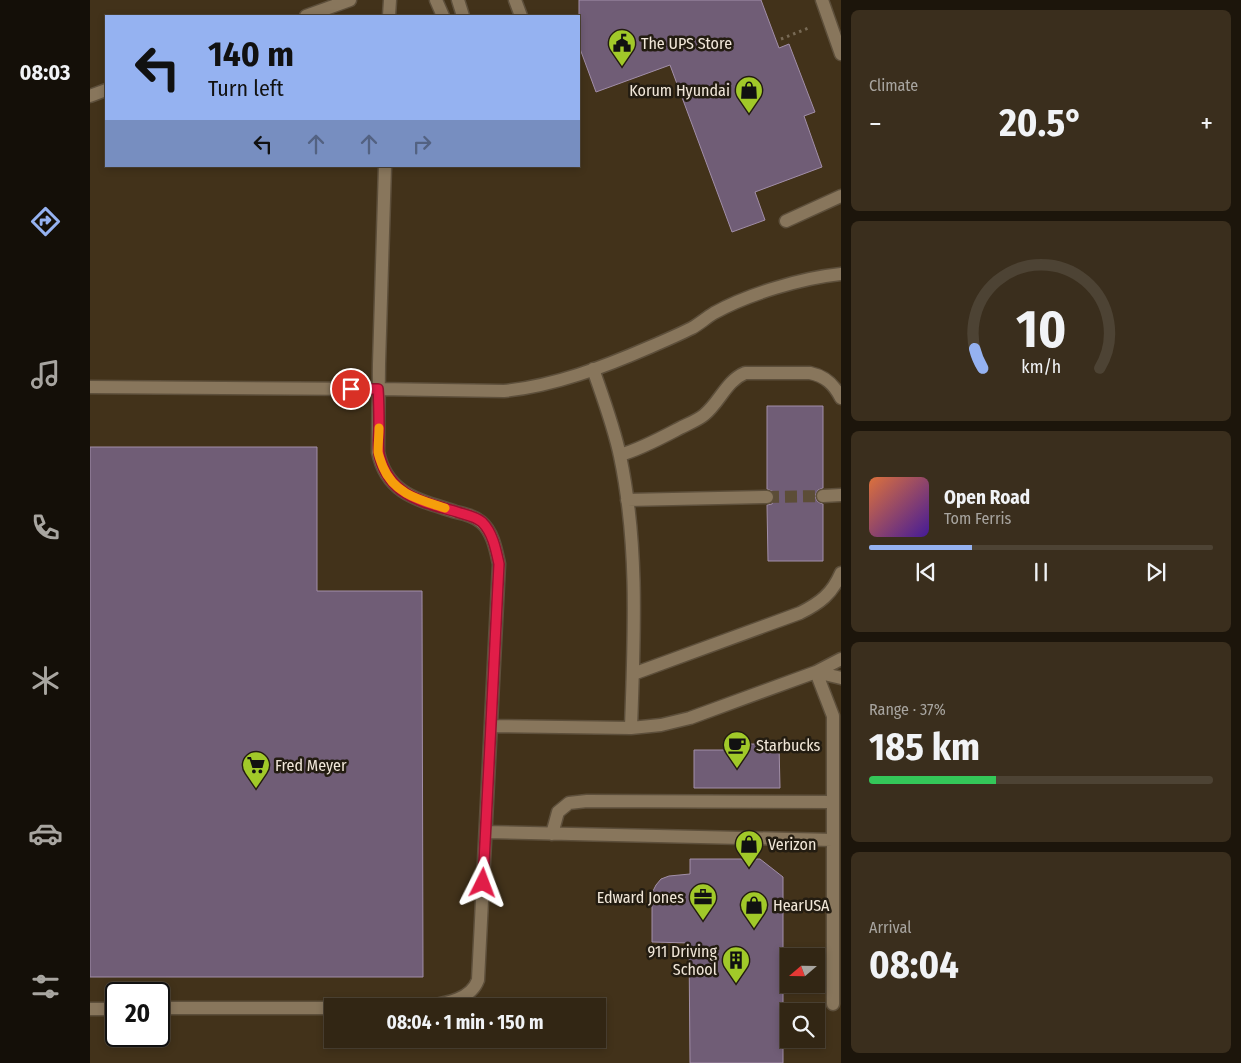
<!DOCTYPE html>
<html lang="en">
<head>
<meta charset="utf-8">
<style>
	:root { --surface:#322614; --page:#3a2e1d; --text:#f1f3f6; --muted:#a8a5a0; --line:#4d4334; --accent:#95b2f1 }
	body { margin:0; font-family:"Fira Sans Condensed",sans-serif; background:var(--page); color:var(--text); height:100vh; display:flex; flex-direction:column; font-size:19px; white-space:nowrap }
	* { box-sizing:border-box; margin:0 }
	p { font-size:16px; color:var(--muted) }
	.icon { flex:none; width:28px; height:28px; fill:none; stroke:currentColor; stroke-width:2; stroke-linecap:round; stroke-linejoin:round }
	.map { position:relative; flex:1; overflow:hidden }
	.side { display:flex; flex-direction:column; gap:10px; padding:10px; background:#1c150b; width:400px }
	.side>* { flex:none }
	.banner { position:absolute; left:15px; top:15px; width:475px; height:152px; border-radius:0px; box-shadow:0 2px 8px #0003,0 0 0 1px var(--line); background:#95b2f1; color:#111; overflow:hidden }
	.needle { width:32px; rotate:250deg }
	.fabs { position:absolute; left:690px; top:948px; display:grid; gap:10px }
	.fabs a { display:grid; place-items:center; width:45px; height:45px; border-radius:0px; background:var(--surface); box-shadow:0 2px 8px #0003,0 0 0 1px var(--line); font-size:25px }
	.speed { position:absolute; left:15px; top:982px; display:flex; gap:10px; font-size:25px; font-weight:700; text-align:center }
	.speed>* { display:grid; place-content:center; width:65px; height:65px; border-radius:50%; background:var(--surface); box-shadow:0 2px 8px #0003,0 0 0 1px var(--line); line-height:1 }
	.speed .limit { border:2px solid #111; border-radius:8px; background:#fff; color:#111 }
	.pin { position:absolute; display:grid; place-items:center; width:42px; height:42px; color:#fff; margin:-21px; border:2px solid #fff; border-radius:50%; box-shadow:0 1px 5px #0007 }
	.me { position:absolute; width:55px; margin:-28px; rotate:3deg; stroke-linejoin:round; filter:drop-shadow(0 0 4px #0008) }
	.turn { display:flex; align-items:center; gap:18px; height:105px; padding:0 20px; font-size:22px }
	.turn .icon { width:65px; height:65px; stroke-width:2.5 }
	.turn b { display:block; font-size:35px; line-height:42px }
	.lanes { display:flex; align-items:center; height:48px; padding:0 20px; background:#0003; justify-content:center; gap:25px; direction:ltr }
	.lanes .off { opacity:.35 }
	.big { font-size:38px; font-weight:700; line-height:1.1 }
	.side .widget { flex:1; display:flex; flex-direction:column; justify-content:center; gap:8px; min-width:0; padding:0 18px; border-radius:8px; background:var(--page) }
	.side .dial { align-items:center; gap:0 }
	.dial svg { height:130px; overflow:visible; fill:none; stroke:var(--line); stroke-width:7; stroke-linecap:round; text-anchor:middle }
	.dial text { fill:var(--text); stroke:none }
	.song { display:flex; align-items:center; gap:15px }
	.cover { width:60px; height:60px; border-radius:8px; background:linear-gradient(135deg,hsl(20 70% 55%),hsl(260 70% 35%)) }
	.played { height:5px; border-radius:2px; background:linear-gradient(90deg,var(--accent) 30%,var(--line) 30%) }
	.keys { display:flex; justify-content:space-around; direction:ltr }
	.heat { display:flex; justify-content:space-between; align-items:center; font-size:28px; direction:ltr }
	.charge { height:8px; border-radius:4px; background:linear-gradient(90deg,#34c759 37%,var(--line) 0) }
	.trip { position:absolute; left:234px; top:998px; width:282px; height:50px; border-radius:0px; background:var(--surface); box-shadow:0 2px 8px #0003,0 0 0 1px var(--line); font-weight:700; line-height:50px; text-align:center }
	main { display:flex; flex:1; min-height:0 }
	.dock { display:flex; flex-direction:column; width:90px; justify-content:space-around; align-items:center; background:#140f08; color:var(--muted) }
	.dock .icon { width:35px; height:35px }
	.dock .on { color:var(--accent) }
	.dock b { font-size:22px; color:var(--text) }
	.map>svg:first-child { display:block }
	.building { fill:#705d76; stroke:#a28fa9 }
	.lines { fill:none; stroke-linecap:round; stroke-linejoin:round }
	.minor-tunnel { stroke:#5c4d37; stroke-width:12; stroke-dasharray:12 6; stroke-linecap:butt }
	.minor-casing { stroke:#5d4f3b; stroke-width:15 }
	.path { stroke:#786a55; stroke-width:3; stroke-dasharray:2.5 4; stroke-linecap:butt }
	.minor { stroke:#88765c; stroke-width:12 }
	.route-casing { stroke:#92132f; stroke-width:12 }
	.route { stroke:#e11d48; stroke-width:9 }
	.slow { stroke:#f59e0b; stroke-width:9 }
	.labels { text-anchor:middle; dominant-baseline:central; stroke-width:5; stroke-linejoin:round; paint-order:stroke }
	.poi-label { font-size:16px; fill:#f1e7d9; stroke:#231c11; text-anchor:start }
</style>
</head>
<body>
<main>
<nav class="dock">
<b>08:03</b>
<svg class="icon on" aria-label="directions" viewBox="0 0 24 24"><path d="M12 3l9 9-9 9-9-9zM9 14v-3h6M13 9l2 2-2 2"/></svg>
<svg class="icon" aria-label="music" viewBox="0 0 24 24"><path d="M9 18V5l10-2v13"/><circle cx="6" cy="18" r="3"/><circle cx="16" cy="16" r="3"/></svg>
<svg class="icon" aria-label="phone" viewBox="0 0 24 24"><path d="M5 4h4l2 5-3 2q2 4 5 5l2-3 5 2v4C11 20 4 13 5 4z"/></svg>
<svg class="icon" aria-label="climate" viewBox="0 0 24 24"><path d="M12 3v18M4 7l16 10M4 17L20 7"/></svg>
<svg class="icon" aria-label="car" viewBox="0 0 24 24"><path d="M5 17H2v-5l4-1 3-4h7l3 4 3 1v5h-3M9 17h6M6 11h13"/><circle cx="7" cy="17" r="2"/><circle cx="17" cy="17" r="2"/></svg>
<svg class="icon" aria-label="filters" viewBox="0 0 24 24"><path d="M4 7h16M4 17h16"/><circle cx="9" cy="7" r="2"/><circle cx="15" cy="17" r="2"/></svg>
</nav>
<div class="map">
<svg width="751" height="1063" viewBox="0 0 751 1063">
	<rect width="100%" height="100%" fill="#42321a"/>
	<path class="building" d="M 489,0 L 671,0 L 689,48 L 699,44 L 725,112 L 714,116 L 732,167 L 665,192 L 675,220 L 642,232 L 580,65 L 506,92 L 489,46 Z
		M 677,406 L 733,406 L 733,488 L 728,490 L 725,496 L 727,501 L 730,503 L 733,504 L 733,561 L 678,561 L 677,505 L 682,504 L 685,497 L 684,492 L 677,489 Z
		M 0,447 L 227,447 L 227,591 L 332,591 L 333,977 L 0,977 Z
		M 646,744 L 689,744 L 690,788 L 604,788 L 604,750 L 646,750 Z
		M 600,859 L 670,859 L 693,877 L 693,1063 L 600,1063 L 599,943 L 562,942 L 562,900 L 563,891 L 566,885 L 571,879 L 579,876 L 600,874 Z"/>
	<g class="lines">
		<path class="minor-tunnel" d="M 677,497 L 733,496"/>
		<g class="minor-casing">
			<path id="minor" d="M 346,0 L 353,16
				M 368,0 L 373,16
				M 425,0 L 431,16
				M 732,0 L 751,54
				M 216,16 L 260,0
				M 299,16 L 300,0
				M 0,96 L 16,90
				M 295,166 L 289,364 L 288,452 C 297,495 330,500 366,512 C 375,514 384,516 391,522 C 403,532 406,550 409,564 L 388,980 C 381,999 358,1003 340,1006
				M 696,221 L 751,196
				M 503,369 C 513,398 524,427 530,456 C 549,546 544,638 541,728
				M 0,387 L 288,389 L 414,391 C 464,386 514,367 560,347 C 574,341 588,335 602,328 C 609,324 616,318 624,313 C 658,294 712,278 751,274
				M 530,455 C 551,449 571,438 590,428 C 598,424 608,420 614,415 C 630,402 636,381 655,373 L 720,373 C 735,376 744,384 751,398
				M 733,496 L 751,495
				M 537,500 L 677,497
				M 726,672 L 743,716 L 743,1004
				M 726,672 L 751,678
				M 543,674 L 710,613 C 730,603 742,594 751,573
				M 401,726 L 541,728 L 571,725 L 600,718 L 726,672 L 751,659
				M 396,832 L 743,840
				M 462,834 L 468,812 L 479,803 L 497,801 L 743,802
				M 69,1008 L 242,1008
				M 0,1009 L 26,1009"/>
		</g>
		<path class="path" d="M 691,39 L 721,27"/>
		<use href="#minor" class="minor"/>
	</g>
	<g class="lines">
		<g class="route-casing">
			<path id="route" d="M 261,389 L 288,389 C 289,402 289,415 289,428 C 289,437 287,449 290,458 C 301,497 334,502 367,512 C 376,515 385,516 392,522 C 403,533 406,550 409,564 L 393,883"/>
		</g>
		<use href="#route" class="route"/>
		<path class="slow" d="M 289,428 C 289,436 288,444 288,452 C 289,457 291,462 293,467 C 304,494 330,500 355,508"/>
	</g>
	<defs>
		<g id="civic-pin" transform="scale(1.4375)"><path d="M0 17L-7.5 6A9.5 9.5 0 1 1 7.5 6Z" fill="#a1c929" stroke="#231c11"/><path d="M-.6-6.5H3V-4.5H.6V-3L4-1V1h2V6H-6V1h2V-1L-.6-3ZM-1.2 2.5V6h2.4V2.5Z" fill="#111"/></g>
		<g id="shop-pin" transform="scale(1.4375)"><path d="M0 17L-7.5 6A9.5 9.5 0 1 1 7.5 6Z" fill="#a1c929" stroke="#231c11"/><path d="M-5-2.5h2.3a2.7 3.5 0 0 1 5.4 0H5L5.5 6h-11ZM-1.5-2.5h3a1.5 2.3 0 0 0-3 0Z" fill="#111"/></g>
		<g id="cafe-pin" transform="scale(1.4375)"><path d="M0 17L-7.5 6A9.5 9.5 0 1 1 7.5 6Z" fill="#a1c929" stroke="#231c11"/><path d="M-5.5-4.5H6V0H3Q3 3.5 0 3.5H-2.5Q-5.5 3.5-5.5 0ZM3-3.2v2h1.7v-2ZM-6 4.5H4V6H-6Z" fill="#111"/></g>
		<g id="supermarket-pin" transform="scale(1.4375)"><path d="M0 17L-7.5 6A9.5 9.5 0 1 1 7.5 6Z" fill="#a1c929" stroke="#231c11"/><path d="M-6-5.5h2.5l.6 2H6L4.5 2H-2.5L-4.4-4H-6ZM-1.5 3.2a1.3 1.3 0 1 0 .1 0ZM3 3.2a1.3 1.3 0 1 0 .1 0Z" fill="#111"/></g>
		<g id="office-pin" transform="scale(1.4375)"><path d="M0 17L-7.5 6A9.5 9.5 0 1 1 7.5 6Z" fill="#a1c929" stroke="#231c11"/><path d="M-6-3h4V-5.5h4V-3h4V5H-6ZM-1-4.5V-3h2v-1.5ZM-6 0V1H6V0Z" fill="#111"/></g>
		<g id="building-pin" transform="scale(1.4375)"><path d="M0 17L-7.5 6A9.5 9.5 0 1 1 7.5 6Z" fill="#a1c929" stroke="#231c11"/><path d="M-4-6H4V6H1V3H-1V6H-4ZM-2.5-4.3h1.7v1.8h-1.7ZM.8-4.3h1.7v1.8H.8ZM-2.5-1h1.7V.8h-1.7ZM.8-1h1.7V.8H.8Z" fill="#111"/></g>
	</defs>
	<g fill-rule="evenodd">
		<use href="#civic-pin" x="532" y="43"/>
		<use href="#shop-pin" x="659" y="90"/>
		<use href="#cafe-pin" x="647" y="745"/>
		<use href="#supermarket-pin" x="166" y="765"/>
		<use href="#shop-pin" x="659" y="844"/>
		<use href="#office-pin" x="613" y="897"/>
		<use href="#shop-pin" x="664" y="905"/>
		<use href="#building-pin" x="646" y="960"/>
	</g>
	<g class="labels">
		<g class="poi-label">
			<text x="551" y="43">The UPS Store</text>
			<text x="640" y="90" text-anchor="end">Korum Hyundai</text>
			<text x="666" y="745">Starbucks</text>
			<text x="185" y="765">Fred Meyer</text>
			<text x="678" y="844">Verizon</text>
			<text x="594" y="897" text-anchor="end">Edward Jones</text>
			<text x="683" y="905">HearUSA</text>
			<text x="627" y="951" text-anchor="end">911 Driving<tspan x="627" dy="18">School</tspan></text>
		</g>
	</g>
</svg>
<div class="fabs">
<a><svg class="needle" viewBox="-14 -14 28 28"><path d="M0-13l5 13h-10z" fill="#e53935"/><path d="M0 13l5-13h-10z" fill="#a8a5a0"/></svg></a>
<a><svg class="icon" aria-label="search" viewBox="0 0 24 24"><circle cx="10" cy="10" r="6"/><path d="M15 15l6 6"/></svg></a>
</div>
<div class="speed"><div class="limit">20</div></div>
<div class="pin" style="left:261px;top:389px;background:#d93025"><svg class="icon" aria-label="arrive" viewBox="0 0 24 24"><path d="M6 21V4h12l-3 4 3 4H6"/></svg></div>
<svg class="me" style="left:393px;top:883px" viewBox="-20 -20 40 40"><path d="M0-17L14 15 0 8-14 15z" fill="#e11d48" stroke="#fff" stroke-width="4"/></svg>
<div class="trip">08:04 · 1 min · 150 m</div>
<div class="banner">
<div class="turn"><svg class="icon" aria-label="left" viewBox="0 0 24 24"><path d="M17 20v-9H6M10 6l-5 5 5 5"/></svg><div><b>140 m</b>Turn left</div></div>
<div class="lanes"><svg class="icon" aria-label="left" viewBox="0 0 24 24"><path d="M17 20v-9H6M10 6l-5 5 5 5"/></svg><svg class="icon off" aria-label="ahead" viewBox="0 0 24 24"><path d="M12 20V5M6 11l6-6 6 6"/></svg><svg class="icon off" aria-label="ahead" viewBox="0 0 24 24"><path d="M12 20V5M6 11l6-6 6 6"/></svg><svg class="icon off" aria-label="right" viewBox="0 0 24 24"><path d="M7 20v-9h11M14 6l5 5-5 5"/></svg></div>
</div>
</div>
<section class="side">
<div class="widget"><p>Climate</p>
<div class="heat"><a>−</a><b class="big">20.5°</b><a>+</a></div>
</div>
<div class="widget dial"><svg viewBox="0 0 100 80">
<path d="M14 69A42 42 0 1 1 86 69"/>
<path d="M14 69A42 42 0 0 1 9 57" stroke="#95b2f1"/>
<text x="50" y="56" font-size="32" font-weight="700">10</text>
<text x="50" y="72" font-size="11">km/h</text>
</svg></div>
<div class="widget">
<div class="song"><i class="cover"></i><div><b>Open Road</b><p>Tom Ferris</p></div></div>
<div class="played"></div>
<div class="keys"><svg class="icon" aria-label="previous" viewBox="0 0 24 24"><path d="M18 5L8 12l10 7zM5 5v14"/></svg><svg class="icon" aria-label="pause" viewBox="0 0 24 24"><path d="M8 5v14M16 5v14"/></svg><svg class="icon" aria-label="next" viewBox="0 0 24 24"><path d="M6 5l10 7-10 7zM19 5v14"/></svg></div>
</div>
<div class="widget"><p>Range · 37%</p><b class="big">185 km</b><div class="charge"></div></div>
<div class="widget"><p>Arrival</p><b class="big">08:04</b></div>
</section>
</main>
</body>
</html>
